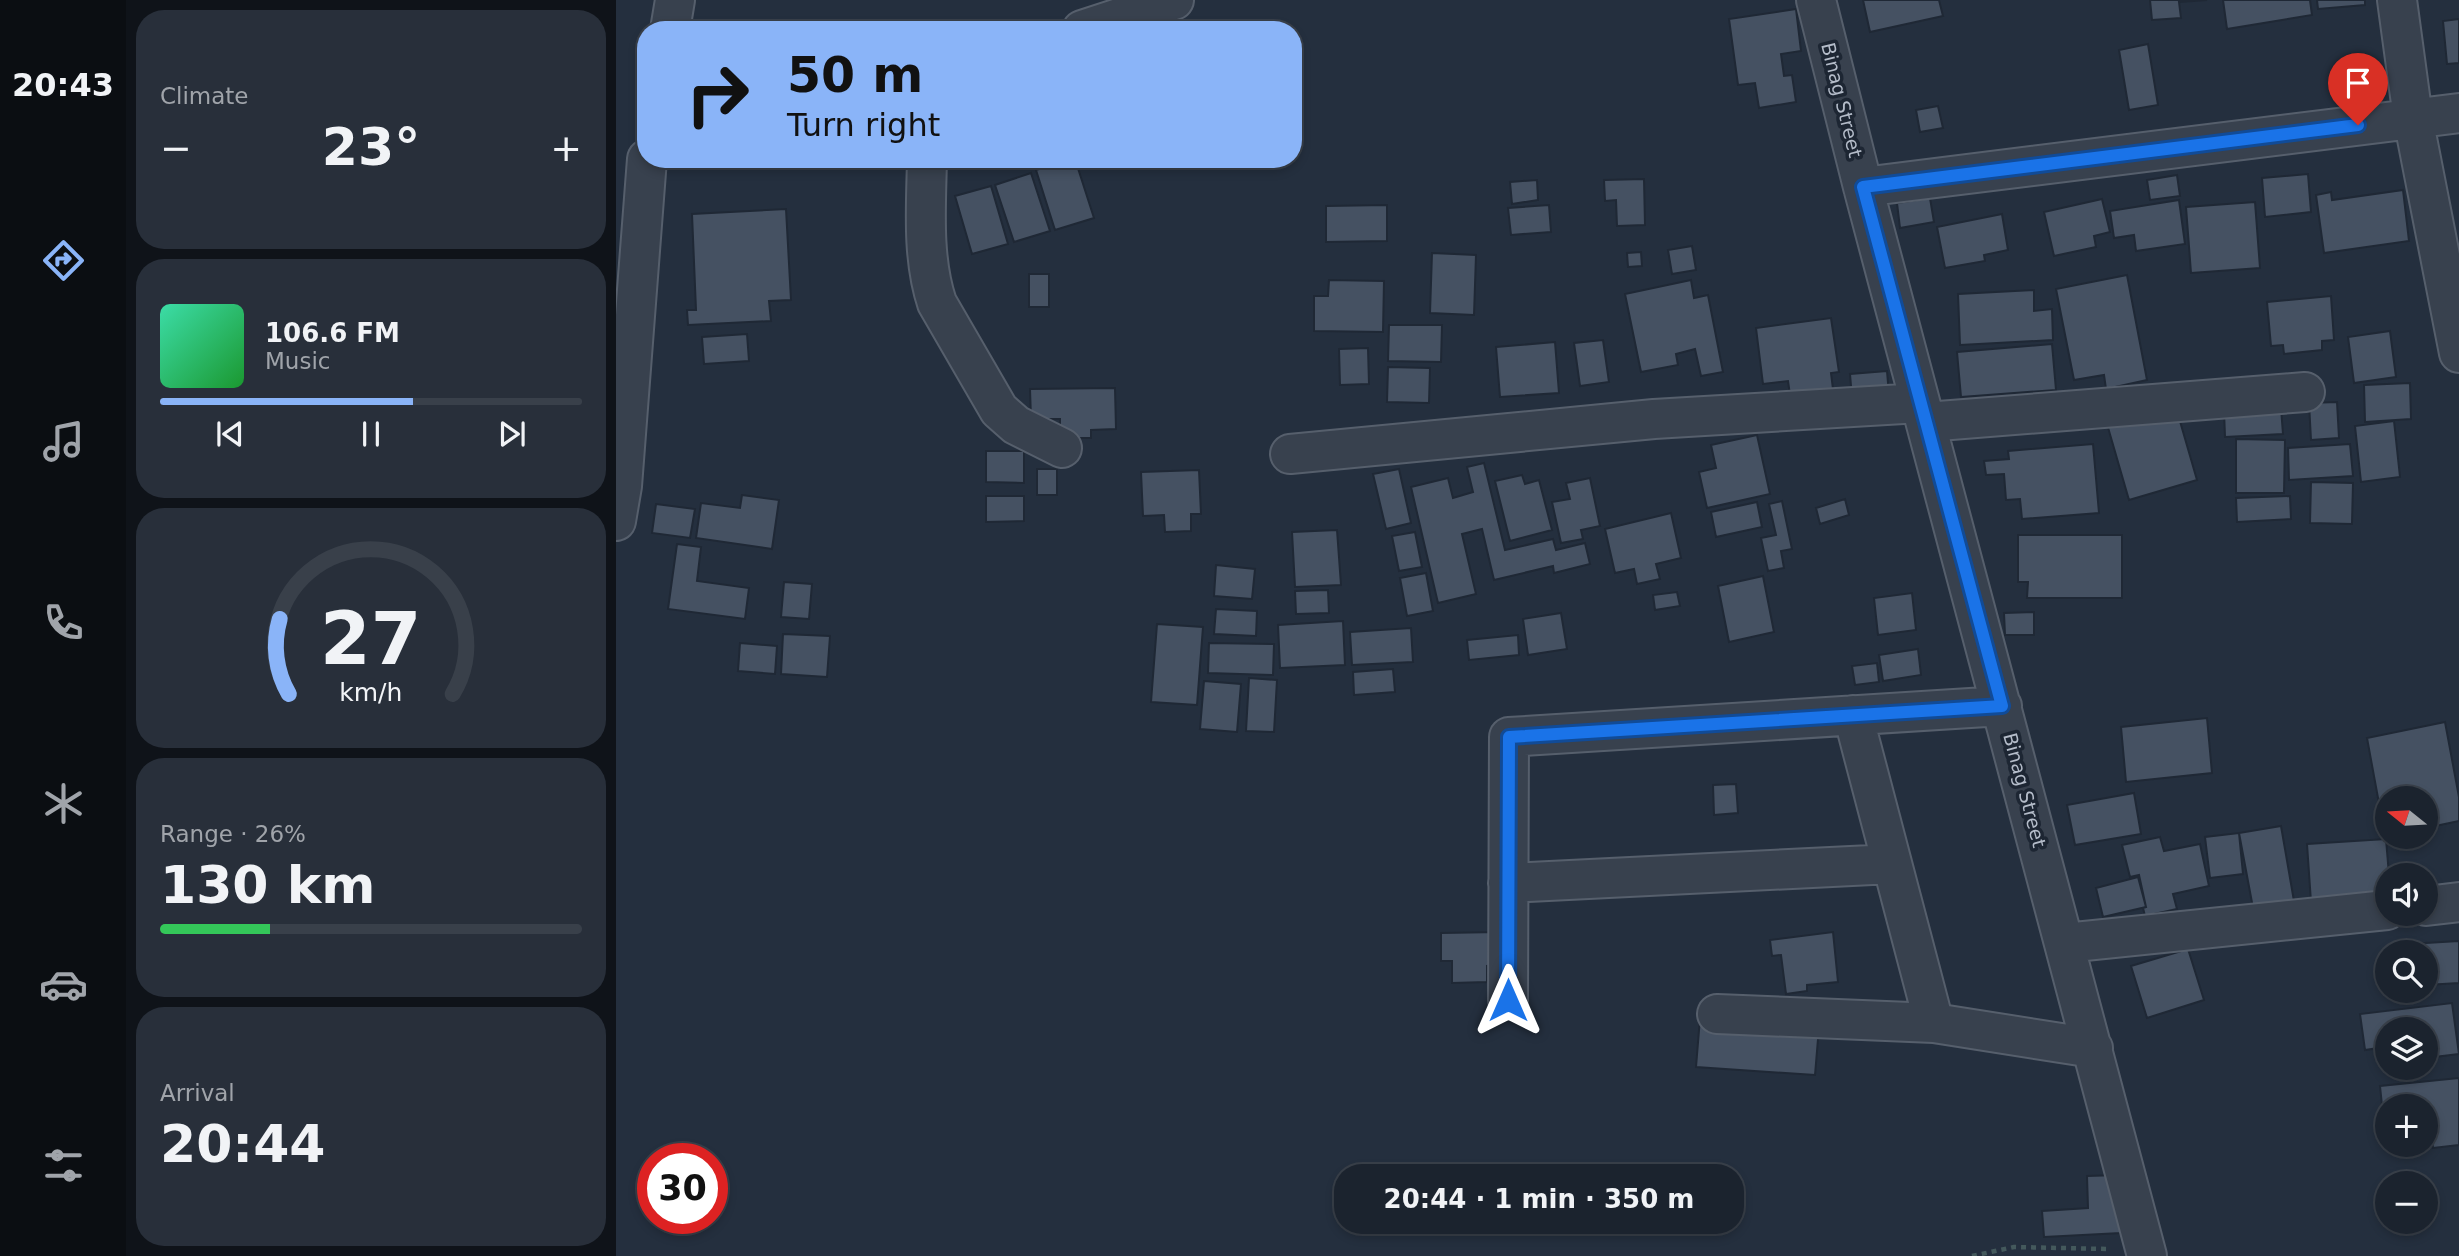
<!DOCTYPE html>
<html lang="en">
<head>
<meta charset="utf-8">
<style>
	:root { --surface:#1b232e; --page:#282f3a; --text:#f1f3f6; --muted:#a0a4aa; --line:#39404a; --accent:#8ab4f8 }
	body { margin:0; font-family:"DejaVu Sans",sans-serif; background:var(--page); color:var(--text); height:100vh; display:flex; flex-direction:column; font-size:26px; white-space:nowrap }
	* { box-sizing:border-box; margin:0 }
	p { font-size:23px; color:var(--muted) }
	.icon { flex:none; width:38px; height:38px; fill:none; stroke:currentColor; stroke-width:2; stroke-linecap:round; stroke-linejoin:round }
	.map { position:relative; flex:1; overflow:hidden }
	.drawer { display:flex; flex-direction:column; gap:10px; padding:10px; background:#0f1319; width:490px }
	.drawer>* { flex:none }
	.guide { position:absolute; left:21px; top:21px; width:665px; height:147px; border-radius:28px; box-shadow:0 4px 10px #0003,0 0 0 2px var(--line); background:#8ab4f8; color:#111; overflow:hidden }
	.needle { width:46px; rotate:288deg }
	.controls { position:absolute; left:1759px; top:786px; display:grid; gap:14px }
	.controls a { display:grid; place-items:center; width:63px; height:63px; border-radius:50%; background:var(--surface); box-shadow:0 4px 10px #0003,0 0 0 2px var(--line); font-size:35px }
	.speed { position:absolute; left:21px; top:1143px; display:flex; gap:14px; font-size:35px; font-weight:700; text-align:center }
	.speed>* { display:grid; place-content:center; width:91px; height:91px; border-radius:50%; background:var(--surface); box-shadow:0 4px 10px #0003,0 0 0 2px var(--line); line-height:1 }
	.speed .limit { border:10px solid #d22; background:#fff; color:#111 }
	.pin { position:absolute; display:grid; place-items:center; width:60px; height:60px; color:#fff; margin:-72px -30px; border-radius:50% 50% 50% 0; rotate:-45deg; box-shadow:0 0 7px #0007 }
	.pin .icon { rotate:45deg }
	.me { position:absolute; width:77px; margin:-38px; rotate:0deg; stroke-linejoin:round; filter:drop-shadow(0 0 5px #0008) }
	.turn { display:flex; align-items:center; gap:24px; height:147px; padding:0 35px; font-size:32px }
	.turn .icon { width:91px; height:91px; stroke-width:2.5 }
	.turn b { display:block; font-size:49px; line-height:60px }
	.big { font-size:52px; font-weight:700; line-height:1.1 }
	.drawer .widget { flex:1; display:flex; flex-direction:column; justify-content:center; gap:10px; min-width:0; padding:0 24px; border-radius:28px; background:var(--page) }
	.drawer .dial { align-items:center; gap:0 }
	.dial svg { height:182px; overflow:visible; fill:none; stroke:var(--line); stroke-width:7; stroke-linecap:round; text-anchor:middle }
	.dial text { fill:var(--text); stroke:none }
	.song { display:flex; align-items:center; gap:21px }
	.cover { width:84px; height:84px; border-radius:10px; background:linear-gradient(135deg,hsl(160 70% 55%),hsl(130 70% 35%)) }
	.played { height:7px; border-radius:4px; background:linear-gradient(90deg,var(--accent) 60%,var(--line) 60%) }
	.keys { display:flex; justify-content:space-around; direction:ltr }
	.heat { display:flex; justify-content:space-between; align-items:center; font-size:38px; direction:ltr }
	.charge { height:10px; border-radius:5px; background:linear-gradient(90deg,#34c759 26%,var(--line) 0) }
	.trip { position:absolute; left:718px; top:1164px; width:410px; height:70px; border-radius:28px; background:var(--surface); box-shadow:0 4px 10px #0003,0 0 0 2px var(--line); font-weight:700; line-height:70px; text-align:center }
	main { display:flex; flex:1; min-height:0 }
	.dock { display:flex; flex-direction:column; width:126px; justify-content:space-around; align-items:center; background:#0b0e12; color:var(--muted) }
	.dock .icon { width:49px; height:49px }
	.dock .on { color:var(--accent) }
	.dock b { font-size:32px; color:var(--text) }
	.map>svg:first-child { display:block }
	.building { fill:#455162; stroke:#1f2835; stroke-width:2 }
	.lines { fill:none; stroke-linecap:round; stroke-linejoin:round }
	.minor-casing { stroke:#565f6c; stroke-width:42 }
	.path { stroke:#44595c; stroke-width:4.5; stroke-dasharray:5 5; stroke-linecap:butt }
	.minor { stroke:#38414e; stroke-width:38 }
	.route-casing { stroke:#114b97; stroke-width:18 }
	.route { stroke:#1a73e8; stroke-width:12 }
	.labels { text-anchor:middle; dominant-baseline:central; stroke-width:7; stroke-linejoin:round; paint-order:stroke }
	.street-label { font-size:19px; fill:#b4bcc9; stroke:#1d2633 }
</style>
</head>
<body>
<main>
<nav class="dock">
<b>20:43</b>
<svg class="icon on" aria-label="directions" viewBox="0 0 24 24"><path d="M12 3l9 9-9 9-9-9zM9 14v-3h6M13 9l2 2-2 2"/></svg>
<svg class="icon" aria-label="music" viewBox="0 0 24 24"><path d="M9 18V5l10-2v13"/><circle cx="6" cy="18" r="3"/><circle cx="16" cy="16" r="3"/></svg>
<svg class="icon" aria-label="phone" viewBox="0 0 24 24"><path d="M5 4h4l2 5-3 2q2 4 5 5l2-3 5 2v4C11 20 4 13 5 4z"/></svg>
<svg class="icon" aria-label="climate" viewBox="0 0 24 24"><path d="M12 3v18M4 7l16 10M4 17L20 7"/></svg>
<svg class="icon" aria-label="car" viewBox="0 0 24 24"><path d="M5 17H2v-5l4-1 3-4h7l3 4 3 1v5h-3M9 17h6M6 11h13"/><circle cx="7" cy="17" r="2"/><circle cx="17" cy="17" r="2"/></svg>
<svg class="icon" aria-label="filters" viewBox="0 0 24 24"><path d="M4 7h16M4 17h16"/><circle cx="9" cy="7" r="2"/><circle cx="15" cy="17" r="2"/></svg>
</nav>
<section class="drawer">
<div class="widget"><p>Climate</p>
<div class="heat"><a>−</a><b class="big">23°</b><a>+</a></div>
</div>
<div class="widget">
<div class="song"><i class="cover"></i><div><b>106.6 FM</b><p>Music</p></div></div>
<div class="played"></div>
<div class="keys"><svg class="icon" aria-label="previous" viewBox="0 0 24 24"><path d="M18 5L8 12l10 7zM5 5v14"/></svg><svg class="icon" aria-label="pause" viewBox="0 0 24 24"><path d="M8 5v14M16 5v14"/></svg><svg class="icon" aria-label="next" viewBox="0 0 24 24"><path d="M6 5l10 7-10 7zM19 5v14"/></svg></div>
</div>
<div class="widget dial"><svg viewBox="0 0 100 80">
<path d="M14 69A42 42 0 1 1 86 69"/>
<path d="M14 69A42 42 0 0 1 10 36" stroke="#8ab4f8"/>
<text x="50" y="56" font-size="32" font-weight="700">27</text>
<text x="50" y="72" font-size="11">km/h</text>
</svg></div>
<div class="widget"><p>Range · 26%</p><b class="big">130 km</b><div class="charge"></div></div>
<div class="widget"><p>Arrival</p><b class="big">20:44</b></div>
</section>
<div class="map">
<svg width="1843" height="1256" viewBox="0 0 1843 1256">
	<rect width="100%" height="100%" fill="#242f3e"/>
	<path class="building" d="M 1247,0 L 1323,0 L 1327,16 L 1254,32 Z
		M 1534,0 L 1591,0 L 1563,2 L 1565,18 L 1536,20 Z
		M 1607,0 L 1694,0 L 1696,15 L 1611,29 Z
		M 1701,0 L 1749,0 L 1749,5 L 1702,9 Z
		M 1180,9 L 1185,51 L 1165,54 L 1168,76 L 1176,75 L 1180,102 L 1143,108 L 1139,83 L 1122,85 L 1113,19 Z
		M 1843,19 L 1843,63 L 1831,64 L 1827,21 Z
		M 1532,44 L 1542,105 L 1513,110 L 1503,50 Z
		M 1322,106 L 1327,128 L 1304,132 L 1300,110 Z
		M 453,159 L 459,159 L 478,218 L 439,230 L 420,170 Z
		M 415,173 L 434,231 L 398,242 L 379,185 Z
		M 1692,174 L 1695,212 L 1649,217 L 1646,178 Z
		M 1561,175 L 1564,196 L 1534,200 L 1531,180 Z
		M 1028,179 L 1029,225 L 1001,226 L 1000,200 L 989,201 L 988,180 Z
		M 921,180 L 922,200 L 896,204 L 894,182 Z
		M 375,186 L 392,244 L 356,254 L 339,196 Z
		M 1787,190 L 1793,241 L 1708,253 L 1700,195 L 1715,192 L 1716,200 Z
		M 1314,198 L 1318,222 L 1284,228 L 1281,203 Z
		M 1486,199 L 1494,232 L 1478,236 L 1480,247 L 1438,256 L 1428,212 Z
		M 1563,200 L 1569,244 L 1520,251 L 1518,235 L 1498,238 L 1494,211 Z
		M 1639,202 L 1644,268 L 1575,273 L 1570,207 Z
		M 771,205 L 771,241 L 710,242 L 710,206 Z
		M 933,205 L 935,232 L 895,235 L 892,208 Z
		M 170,209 L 175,300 L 153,301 L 155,321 L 72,325 L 71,310 L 80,310 L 76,214 Z
		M 1386,214 L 1392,250 L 1368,255 L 1369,261 L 1329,268 L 1321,227 Z
		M 1076,246 L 1080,270 L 1056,274 L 1052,250 Z
		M 1025,252 L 1026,266 L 1012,267 L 1011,253 Z
		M 816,253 L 860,255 L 858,315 L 814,313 Z
		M 413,274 L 433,274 L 433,307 L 413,307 Z
		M 1511,275 L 1531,380 L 1490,389 L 1488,375 L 1458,380 L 1440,289 Z
		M 713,280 L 768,281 L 767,332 L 698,331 L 698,296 L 712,296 Z
		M 1075,280 L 1078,298 L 1092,295 L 1107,372 L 1085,376 L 1079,349 L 1060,354 L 1062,365 L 1025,372 L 1009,294 Z
		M 1418,290 L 1418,311 L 1436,309 L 1437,340 L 1344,345 L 1342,294 Z
		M 1715,296 L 1718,340 L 1706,341 L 1706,350 L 1668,354 L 1667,345 L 1655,346 L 1651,302 Z
		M 1215,318 L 1223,372 L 1215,373 L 1217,389 L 1174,395 L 1172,381 L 1147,384 L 1140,328 Z
		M 773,325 L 826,325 L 825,362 L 772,361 Z
		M 1774,331 L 1780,377 L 1738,383 L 1732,337 Z
		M 131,334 L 133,361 L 88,364 L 86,337 Z
		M 987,340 L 993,382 L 964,386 L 958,343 Z
		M 939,342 L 943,393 L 884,397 L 880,347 Z
		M 1436,344 L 1440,390 L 1345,397 L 1341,352 Z
		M 752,348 L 753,384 L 724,385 L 723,349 Z
		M 772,367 L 814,368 L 813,403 L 771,402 Z
		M 1271,371 L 1273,395 L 1236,398 L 1234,374 Z
		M 1794,383 L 1795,419 L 1749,422 L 1748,385 Z
		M 499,388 L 500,429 L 475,430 L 475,438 L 444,438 L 444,419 L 415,419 L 414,389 Z
		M 1721,402 L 1723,438 L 1695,440 L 1693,403 Z
		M 1559,404 L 1581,480 L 1513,500 L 1491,424 Z
		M 1665,408 L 1667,434 L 1609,437 L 1608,411 Z
		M 1778,421 L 1784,477 L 1745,482 L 1739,426 Z
		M 1141,435 L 1154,494 L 1091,508 L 1083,472 L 1100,468 L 1095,445 Z
		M 1620,439 L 1669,440 L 1668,493 L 1620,493 Z
		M 1477,444 L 1483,513 L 1406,519 L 1404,499 L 1390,500 L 1388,474 L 1370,475 L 1368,461 L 1393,459 L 1392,451 Z
		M 1734,444 L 1737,476 L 1673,480 L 1672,448 Z
		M 370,451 L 408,451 L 408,483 L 370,482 Z
		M 868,463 L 889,550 L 937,539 L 940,550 L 969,543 L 974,564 L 938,573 L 937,566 L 878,580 L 866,529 L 846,534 L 860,594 L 822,603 L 795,487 L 832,478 L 837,498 L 857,492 L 851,467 Z
		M 421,469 L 441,469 L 441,495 L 421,495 Z
		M 783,469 L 795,523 L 770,529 L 757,474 Z
		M 583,470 L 585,514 L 575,514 L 575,531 L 549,532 L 548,515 L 527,516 L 525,472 Z
		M 906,475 L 909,484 L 923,480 L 936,530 L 894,541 L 879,481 Z
		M 974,478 L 984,526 L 965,530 L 967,539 L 945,543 L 936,502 L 954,499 L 950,483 Z
		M 1695,482 L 1737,483 L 1736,524 L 1694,523 Z
		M 126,495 L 163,500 L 156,549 L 80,538 L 85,503 L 124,508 Z
		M 370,496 L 408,496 L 408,521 L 370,522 Z
		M 1674,496 L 1675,519 L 1621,522 L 1620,498 Z
		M 1229,499 L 1233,515 L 1204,524 L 1200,508 Z
		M 1166,501 L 1176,549 L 1165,551 L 1168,568 L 1152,571 L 1145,538 L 1160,535 L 1153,504 Z
		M 1141,502 L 1146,527 L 1100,537 L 1095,512 Z
		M 40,504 L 79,509 L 74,538 L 36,533 Z
		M 1055,513 L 1065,558 L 1040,564 L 1044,579 L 1021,584 L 1018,569 L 999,573 L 989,529 Z
		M 721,530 L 725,585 L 679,587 L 676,532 Z
		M 799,532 L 806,567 L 783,571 L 776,536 Z
		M 1402,535 L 1506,535 L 1506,598 L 1411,598 L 1412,582 L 1402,582 Z
		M 61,544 L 85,547 L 81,581 L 133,588 L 129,619 L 52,609 Z
		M 600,565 L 639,569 L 636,599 L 598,596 Z
		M 810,573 L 817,611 L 791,616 L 784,578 Z
		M 1147,576 L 1158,632 L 1113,642 L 1102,586 Z
		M 168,582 L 196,584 L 193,619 L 165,617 Z
		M 712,590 L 713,613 L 680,614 L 679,591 Z
		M 1061,592 L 1064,606 L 1039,610 L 1037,595 Z
		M 1296,593 L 1300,630 L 1262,635 L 1258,598 Z
		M 600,609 L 641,611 L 640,636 L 598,634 Z
		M 1418,612 L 1418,635 L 1389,635 L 1388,613 Z
		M 945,613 L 951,649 L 912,655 L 907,619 Z
		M 727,621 L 729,665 L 664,668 L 662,625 Z
		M 541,624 L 587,627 L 581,705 L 535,702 Z
		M 795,628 L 797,662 L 736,665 L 734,632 Z
		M 167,634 L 214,636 L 211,677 L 165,674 Z
		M 902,635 L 903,655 L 853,660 L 851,640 Z
		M 124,643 L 161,646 L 159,674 L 122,671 Z
		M 593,643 L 658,644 L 657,675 L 592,673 Z
		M 1302,649 L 1305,675 L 1267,681 L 1263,655 Z
		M 1261,663 L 1263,682 L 1239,685 L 1236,666 Z
		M 777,669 L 779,692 L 738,695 L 737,672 Z
		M 633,678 L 661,680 L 658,732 L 630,731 Z
		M 588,681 L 625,684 L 621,732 L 584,729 Z
		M 1591,718 L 1596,773 L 1510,782 L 1505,727 Z
		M 1829,722 L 1843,797 L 1843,821 L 1810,828 L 1810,798 L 1771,798 L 1771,835 L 1769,836 L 1751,738 Z
		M 1120,784 L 1122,813 L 1098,815 L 1097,785 Z
		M 1518,793 L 1525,834 L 1459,845 L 1451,805 Z
		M 1665,826 L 1678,901 L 1637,908 L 1623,833 Z
		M 1623,833 L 1627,874 L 1594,878 L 1589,837 Z
		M 1544,837 L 1548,851 L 1584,844 L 1593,886 L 1557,894 L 1561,909 L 1529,916 L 1527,908 L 1530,907 L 1523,875 L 1514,877 L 1506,845 Z
		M 1770,839 L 1773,875 L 1771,896 L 1695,902 L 1691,844 Z
		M 1522,877 L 1530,907 L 1487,917 L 1480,888 Z
		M 883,932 L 883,965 L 871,966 L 871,982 L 836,983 L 836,961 L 825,961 L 825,933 Z
		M 1217,932 L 1222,982 L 1191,985 L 1191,991 L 1170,994 L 1165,955 L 1156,956 L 1154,940 Z
		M 1843,941 L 1843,983 L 1810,985 L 1810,952 L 1794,952 L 1793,944 Z
		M 1572,949 L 1588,1000 L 1531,1018 L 1515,966 Z
		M 1836,1003 L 1843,1054 L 1810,1058 L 1810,1029 L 1771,1029 L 1771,1063 L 1765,1063 L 1763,1048 L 1749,1050 L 1744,1014 Z
		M 1084,1018 L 1203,1027 L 1199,1075 L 1080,1067 Z
		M 1843,1078 L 1843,1145 L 1817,1148 L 1816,1141 L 1810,1141 L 1810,1106 L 1771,1106 L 1771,1144 L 1779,1144 L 1770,1145 L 1764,1086 Z
		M 1502,1175 L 1505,1233 L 1428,1237 L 1426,1211 L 1472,1208 L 1471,1176 Z"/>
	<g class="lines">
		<g class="minor-casing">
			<path id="minor" d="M 1200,0 L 1247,187 L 1531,1256
				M 1781,0 L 1797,118 L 1843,353
				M 54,30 L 59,0
				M 466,30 L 558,0
				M 311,159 C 310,207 306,258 321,303 L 383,410 L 400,425 L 446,448
				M 1247,187 L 1843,113
				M 1310,422 L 1689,392
				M 674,454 L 1038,419 L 1304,403
				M 0,521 L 6,486 L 31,159
				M 1237,715 L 1318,1023
				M 892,883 L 1276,864
				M 1810,906 L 1843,902
				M 1449,943 L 1771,910
				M 892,1000 L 893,737 L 1386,706
				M 1101,1014 L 1318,1023 L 1477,1048"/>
		</g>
		<path class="path" d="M 1356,1256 L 1398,1247 L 1492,1249"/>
		<use href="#minor" class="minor"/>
	</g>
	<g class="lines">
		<g class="route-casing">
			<path id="route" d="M 892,1000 L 893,737 L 1386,706 L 1247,187 L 1742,125"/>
		</g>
		<use href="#route" class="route"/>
	</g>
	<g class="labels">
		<g class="street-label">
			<text transform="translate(1226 100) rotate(76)">Binag Street</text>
			<text transform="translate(1409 790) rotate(75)">Binag Street</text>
		</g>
	</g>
</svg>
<div class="controls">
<a><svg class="needle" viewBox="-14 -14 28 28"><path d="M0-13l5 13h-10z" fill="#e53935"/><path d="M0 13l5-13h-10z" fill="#a0a4aa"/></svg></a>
<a><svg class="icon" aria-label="sound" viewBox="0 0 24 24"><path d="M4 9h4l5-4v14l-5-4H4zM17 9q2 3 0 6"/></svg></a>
<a><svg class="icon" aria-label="search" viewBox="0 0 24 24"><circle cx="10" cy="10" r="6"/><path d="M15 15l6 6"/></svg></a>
<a><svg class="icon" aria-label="layers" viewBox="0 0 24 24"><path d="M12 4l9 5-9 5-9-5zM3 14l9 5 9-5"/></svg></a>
<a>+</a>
<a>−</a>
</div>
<div class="speed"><div class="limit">30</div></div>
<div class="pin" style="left:1742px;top:125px;background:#d93025"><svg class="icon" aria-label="arrive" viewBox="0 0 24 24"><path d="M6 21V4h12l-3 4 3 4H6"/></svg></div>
<svg class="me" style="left:892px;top:1000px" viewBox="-20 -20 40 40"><path d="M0-17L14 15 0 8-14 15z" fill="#1a73e8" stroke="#fff" stroke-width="4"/></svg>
<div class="trip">20:44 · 1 min · 350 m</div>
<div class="guide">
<div class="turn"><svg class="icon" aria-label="right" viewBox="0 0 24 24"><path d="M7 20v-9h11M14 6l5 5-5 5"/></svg><div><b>50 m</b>Turn right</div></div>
</div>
</div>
</main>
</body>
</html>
